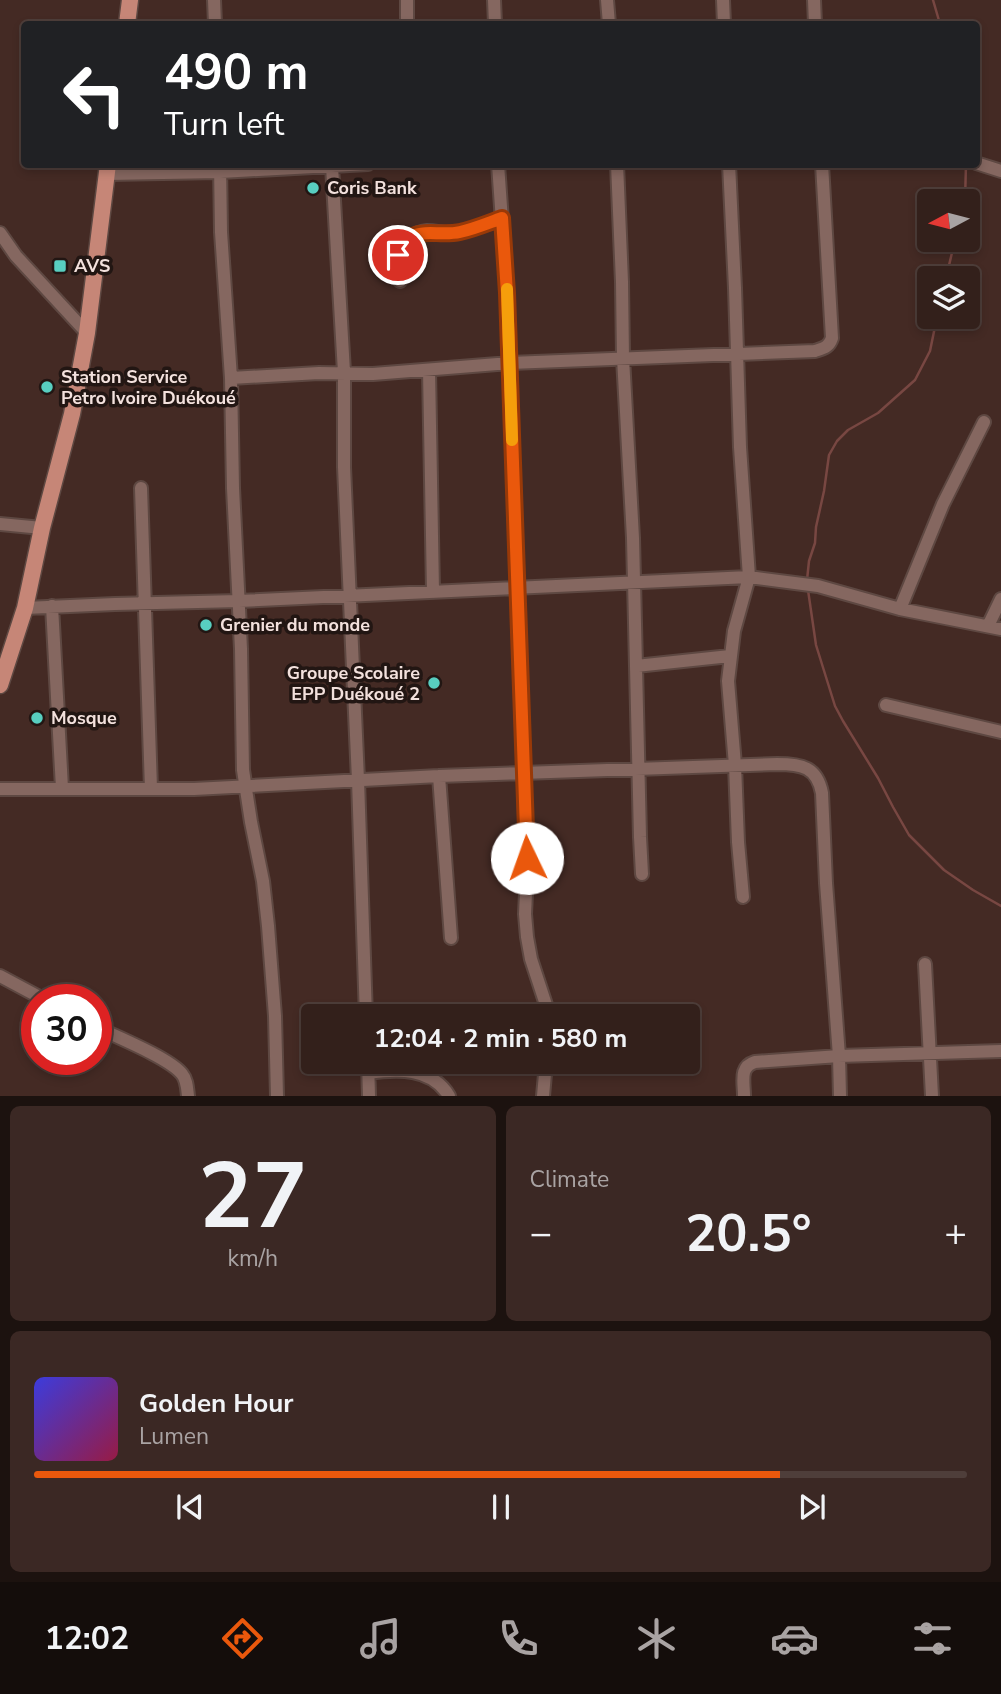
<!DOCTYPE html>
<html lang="en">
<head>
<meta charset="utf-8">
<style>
	:root { --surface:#33201b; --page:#3b2824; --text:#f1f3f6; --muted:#a9a3a3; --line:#4e3e3a; --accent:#ea580c }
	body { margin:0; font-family:"Nunito Sans",sans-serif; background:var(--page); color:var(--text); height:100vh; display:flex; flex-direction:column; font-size:26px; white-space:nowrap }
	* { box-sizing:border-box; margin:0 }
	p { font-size:23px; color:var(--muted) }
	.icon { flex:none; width:38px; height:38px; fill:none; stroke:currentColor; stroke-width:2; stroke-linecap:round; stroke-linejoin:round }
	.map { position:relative; height:1096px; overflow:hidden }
	.sheet { display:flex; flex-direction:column; gap:10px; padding:10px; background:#1c120f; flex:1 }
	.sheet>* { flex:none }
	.guide { position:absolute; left:21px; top:21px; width:959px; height:147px; border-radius:7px; box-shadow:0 4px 10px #0003,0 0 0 2px var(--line); background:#202124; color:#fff; overflow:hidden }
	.needle { width:46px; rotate:263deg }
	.buttons { position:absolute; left:917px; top:189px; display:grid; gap:14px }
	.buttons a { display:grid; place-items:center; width:63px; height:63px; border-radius:7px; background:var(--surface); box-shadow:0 4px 10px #0003,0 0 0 2px var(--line); font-size:35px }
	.speed { position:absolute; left:21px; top:984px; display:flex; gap:14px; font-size:35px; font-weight:700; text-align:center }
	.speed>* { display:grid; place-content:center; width:91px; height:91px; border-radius:50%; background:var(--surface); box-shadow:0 4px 10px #0003,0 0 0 2px var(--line); line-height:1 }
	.speed .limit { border:10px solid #d22; background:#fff; color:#111 }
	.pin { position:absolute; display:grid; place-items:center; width:60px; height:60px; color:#fff; margin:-30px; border:4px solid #fff; border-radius:50%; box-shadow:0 2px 7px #0007 }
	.me { position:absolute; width:77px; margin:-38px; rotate:357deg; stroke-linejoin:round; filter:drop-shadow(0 0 5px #0008) }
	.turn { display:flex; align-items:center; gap:24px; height:147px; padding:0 28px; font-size:32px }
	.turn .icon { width:91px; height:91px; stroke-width:2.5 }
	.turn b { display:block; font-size:49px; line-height:60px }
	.big { font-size:52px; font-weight:700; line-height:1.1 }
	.sheet .tile { flex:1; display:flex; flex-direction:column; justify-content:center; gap:10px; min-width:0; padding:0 24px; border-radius:10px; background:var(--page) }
	.sheet .dial { align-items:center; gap:0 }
	.dial b { font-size:91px; line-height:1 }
	.song { display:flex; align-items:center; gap:21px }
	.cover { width:84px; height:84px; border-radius:10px; background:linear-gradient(135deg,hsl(240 70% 55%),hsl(340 70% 35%)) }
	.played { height:7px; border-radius:4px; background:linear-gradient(90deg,var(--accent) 80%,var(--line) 80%) }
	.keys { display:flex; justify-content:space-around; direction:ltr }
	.heat { display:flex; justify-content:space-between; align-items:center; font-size:38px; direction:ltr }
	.sheet .tiles { flex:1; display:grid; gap:10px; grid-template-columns:1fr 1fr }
	.tile:last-child { grid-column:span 2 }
	.trip { position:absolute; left:301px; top:1004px; width:399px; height:70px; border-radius:7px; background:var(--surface); box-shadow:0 4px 10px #0003,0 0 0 2px var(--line); font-weight:700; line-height:70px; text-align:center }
	.dock { display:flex; height:112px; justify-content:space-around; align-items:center; background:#140d0b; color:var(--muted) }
	.dock .icon { width:49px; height:49px }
	.dock .current { color:var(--accent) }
	.dock b { font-size:32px; color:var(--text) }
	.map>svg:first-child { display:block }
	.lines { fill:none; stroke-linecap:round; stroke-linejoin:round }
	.stream { stroke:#784742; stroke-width:2.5 }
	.minor-casing { stroke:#5e4842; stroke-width:16 }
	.major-casing { stroke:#5e4842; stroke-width:19 }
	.minor { stroke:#856760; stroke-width:12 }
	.major { stroke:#c68677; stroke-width:16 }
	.route-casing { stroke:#983908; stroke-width:18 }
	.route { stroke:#ea580c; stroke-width:12 }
	.slow { stroke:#f59e0b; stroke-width:12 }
	.poi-dot { fill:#58cec0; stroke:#221613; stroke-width:2.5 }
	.labels { text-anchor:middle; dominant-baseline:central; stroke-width:7; stroke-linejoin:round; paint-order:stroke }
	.poi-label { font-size:18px; font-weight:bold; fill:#f3e1dd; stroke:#221613; text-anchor:start }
</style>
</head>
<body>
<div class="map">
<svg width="1001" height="1096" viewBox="0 0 1001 1096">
	<rect width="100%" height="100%" fill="#442a24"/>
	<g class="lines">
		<path class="stream" d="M 933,0 L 940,24
			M 965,201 L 966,164
			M 946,278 L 955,240
			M 807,580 L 809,561 L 815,543 L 816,527 L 824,491 L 829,455 L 837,441 L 848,430 L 878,413 L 915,380 L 930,351 L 937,317
			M 808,590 L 816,645 L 835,706 L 843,721 L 878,778 L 893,807 L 909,835 L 944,870 L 973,890 L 1001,906"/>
		<g class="minor-casing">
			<path id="minor" d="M 214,0 L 215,24
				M 407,0 L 407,24
				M 494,0 L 495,24
				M 607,0 L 609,24
				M 723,0 L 724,24
				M 814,0 L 815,24
				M 976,163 L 1001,171
				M 220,164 L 221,232 L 231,378 L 233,488 L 241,649 L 243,770 L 251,822 L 263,881 L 268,926 L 275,1016 L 277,1096
				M 498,164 L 507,293 L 527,872 L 525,914 L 527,937 L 531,959 L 550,1017
				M 617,164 L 622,282 L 623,358 L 633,538 L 640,837 L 642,874
				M 729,164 L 735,288 L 740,447 L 749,577 L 734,631 L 728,681 L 735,765 L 738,842 L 743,897
				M 332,166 L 344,372 L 344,467 L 358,780 L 366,1017
				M 106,174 L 220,172 L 368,164
				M 0,233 L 16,256 L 87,333
				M 400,281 C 399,273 397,262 399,254 C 402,241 415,232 427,231 C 437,231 446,234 455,233 C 471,231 487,223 502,218
				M 429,370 L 433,591
				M 231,378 L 319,373 L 373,374 L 510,363 L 815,351 C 824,348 829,347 832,338 L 822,164
				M 141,488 L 151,789
				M 0,524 L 42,528
				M 52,606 L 62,788
				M 25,608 L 115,604 L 239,601 L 749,577 L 818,586 L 900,609 L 1001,629
				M 900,609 L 943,504 L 984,422
				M 988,626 L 1001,599
				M 636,666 L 730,656
				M 886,705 L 1001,732
				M 439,776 L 451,938
				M 0,789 L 194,789 L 439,776 L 777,764 C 802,764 817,767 822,793 L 826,883 L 839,1056 L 840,1096
				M 925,964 L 932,1096
				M 0,976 L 43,999
				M 96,1027 C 117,1037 169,1058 182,1074 C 187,1080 187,1088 188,1096
				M 368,1062 L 369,1096
				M 368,1073 C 397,1069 432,1067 449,1096
				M 543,1096 L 545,1074 L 550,1062
				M 744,1096 C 744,1081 739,1067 755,1062 L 839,1056 L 1001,1051"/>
		</g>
		<g class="major-casing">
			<path id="major" d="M 127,24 L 130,0
				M 0,685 L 25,608 L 42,528 L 72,414 L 87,333 L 108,164"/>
		</g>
		<use href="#minor" class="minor"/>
		<use href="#major" class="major"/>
	</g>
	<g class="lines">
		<g class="route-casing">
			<path id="route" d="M 398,255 C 413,221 433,238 460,232 C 474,229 488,223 502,218 L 507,293 L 527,858"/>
		</g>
		<use href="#route" class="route"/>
		<path class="slow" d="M 507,289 L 512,440"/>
	</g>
	<g class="poi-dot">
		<circle cx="313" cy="188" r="7"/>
		<rect x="53" y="259" width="14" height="14" rx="3.5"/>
		<circle cx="47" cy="387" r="7"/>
		<circle cx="206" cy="625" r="7"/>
		<circle cx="434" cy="683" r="7"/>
		<circle cx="37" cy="718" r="7"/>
	</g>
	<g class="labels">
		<g class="poi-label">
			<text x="327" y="188">Coris Bank</text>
			<text x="74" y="266">AVS</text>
			<text x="61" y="377">Station Service<tspan x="61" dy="21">Petro Ivoire Duékoué</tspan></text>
			<text x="220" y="625">Grenier du monde</text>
			<text x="420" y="673" text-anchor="end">Groupe Scolaire<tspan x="420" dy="21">EPP Duékoué 2</tspan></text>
			<text x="51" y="718">Mosque</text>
		</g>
	</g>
</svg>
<div class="buttons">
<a><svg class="needle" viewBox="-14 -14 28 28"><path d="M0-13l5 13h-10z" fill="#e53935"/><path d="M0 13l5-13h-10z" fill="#a9a3a3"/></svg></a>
<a><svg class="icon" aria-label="layers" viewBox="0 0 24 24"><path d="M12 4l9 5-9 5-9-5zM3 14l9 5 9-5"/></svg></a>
</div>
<div class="speed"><div class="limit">30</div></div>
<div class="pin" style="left:398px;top:255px;background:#d93025"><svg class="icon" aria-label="arrive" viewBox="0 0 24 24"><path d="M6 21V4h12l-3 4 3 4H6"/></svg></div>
<svg class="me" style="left:527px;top:858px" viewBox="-20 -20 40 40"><circle r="19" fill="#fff"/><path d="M0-13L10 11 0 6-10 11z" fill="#ea580c"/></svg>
<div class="trip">12:04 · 2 min · 580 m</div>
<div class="guide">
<div class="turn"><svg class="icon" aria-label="left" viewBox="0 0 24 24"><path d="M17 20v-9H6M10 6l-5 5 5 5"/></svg><div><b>490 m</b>Turn left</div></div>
</div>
</div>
<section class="sheet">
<div class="tiles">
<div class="tile dial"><b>27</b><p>km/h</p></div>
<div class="tile"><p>Climate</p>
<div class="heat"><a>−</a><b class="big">20.5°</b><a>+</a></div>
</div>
<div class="tile">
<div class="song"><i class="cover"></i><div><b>Golden Hour</b><p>Lumen</p></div></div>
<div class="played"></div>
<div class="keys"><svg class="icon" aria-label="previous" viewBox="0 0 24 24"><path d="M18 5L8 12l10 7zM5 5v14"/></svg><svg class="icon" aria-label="pause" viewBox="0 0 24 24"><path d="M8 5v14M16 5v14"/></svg><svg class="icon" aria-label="next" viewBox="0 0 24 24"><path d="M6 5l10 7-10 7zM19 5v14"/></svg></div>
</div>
</div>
</section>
<nav class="dock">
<b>12:02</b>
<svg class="icon current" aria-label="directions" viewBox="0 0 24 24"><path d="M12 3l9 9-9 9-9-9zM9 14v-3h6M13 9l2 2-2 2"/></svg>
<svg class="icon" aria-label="music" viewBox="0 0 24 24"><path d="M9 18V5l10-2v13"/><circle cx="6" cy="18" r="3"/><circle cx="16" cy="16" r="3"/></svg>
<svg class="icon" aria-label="phone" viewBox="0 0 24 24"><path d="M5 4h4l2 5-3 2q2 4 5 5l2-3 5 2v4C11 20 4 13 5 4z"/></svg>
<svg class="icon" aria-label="climate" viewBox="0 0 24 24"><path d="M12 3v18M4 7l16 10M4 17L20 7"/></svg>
<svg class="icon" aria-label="car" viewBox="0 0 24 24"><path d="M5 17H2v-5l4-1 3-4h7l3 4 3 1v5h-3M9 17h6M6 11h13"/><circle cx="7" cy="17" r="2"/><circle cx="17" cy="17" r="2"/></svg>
<svg class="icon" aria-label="filters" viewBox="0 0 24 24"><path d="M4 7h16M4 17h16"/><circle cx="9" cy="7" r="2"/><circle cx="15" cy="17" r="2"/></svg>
</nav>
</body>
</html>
